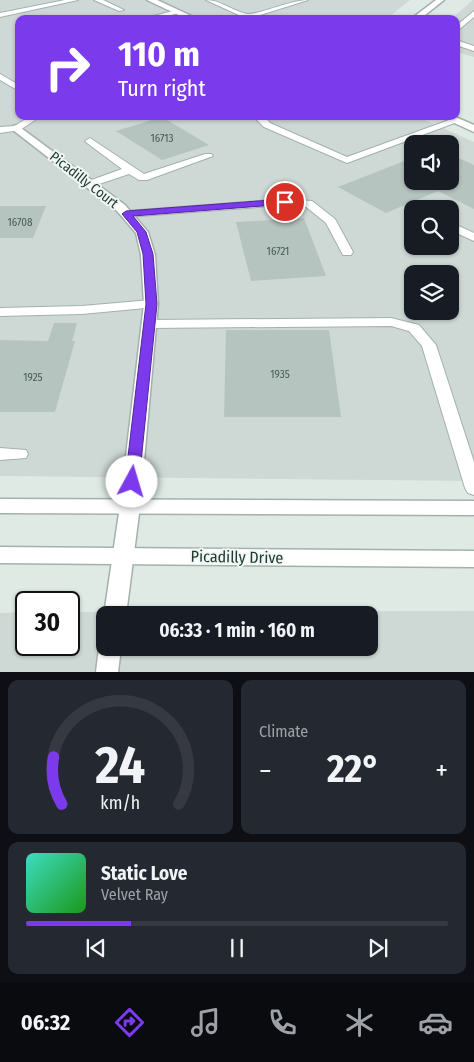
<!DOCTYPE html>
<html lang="en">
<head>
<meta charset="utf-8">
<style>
	:root { --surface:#171b24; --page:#242831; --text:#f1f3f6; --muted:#9ea1a6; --line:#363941; --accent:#7c3aed }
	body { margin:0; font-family:"Fira Sans Condensed",sans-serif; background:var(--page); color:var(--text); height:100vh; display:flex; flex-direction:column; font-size:19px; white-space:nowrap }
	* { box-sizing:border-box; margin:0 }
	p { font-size:16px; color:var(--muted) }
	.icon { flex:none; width:28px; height:28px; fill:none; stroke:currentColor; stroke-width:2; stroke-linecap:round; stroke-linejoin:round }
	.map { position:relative; height:672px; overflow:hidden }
	.details { display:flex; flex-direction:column; gap:8px; padding:8px; background:#0d0f14; flex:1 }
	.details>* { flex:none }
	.top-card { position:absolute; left:15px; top:15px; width:445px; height:105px; border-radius:10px; box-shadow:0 1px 4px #0004; background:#7c3aed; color:#fff; overflow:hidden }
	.controls { position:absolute; left:404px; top:135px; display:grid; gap:10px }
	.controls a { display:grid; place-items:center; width:55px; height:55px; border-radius:10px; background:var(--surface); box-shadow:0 1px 4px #0004; font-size:25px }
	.speed { position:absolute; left:15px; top:591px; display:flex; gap:10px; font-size:25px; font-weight:700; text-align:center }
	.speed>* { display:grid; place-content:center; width:65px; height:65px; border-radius:50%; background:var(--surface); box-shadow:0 1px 4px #0004; line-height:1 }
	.speed .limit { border:2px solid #111; border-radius:8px; background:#fff; color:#111 }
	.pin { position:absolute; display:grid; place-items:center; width:42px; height:42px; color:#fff; margin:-21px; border:2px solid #fff; border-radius:50%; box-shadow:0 1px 5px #0007 }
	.me { position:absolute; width:55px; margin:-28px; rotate:6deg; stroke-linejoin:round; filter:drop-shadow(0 0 4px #0008) }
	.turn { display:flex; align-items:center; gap:18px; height:105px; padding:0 20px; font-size:22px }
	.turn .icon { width:65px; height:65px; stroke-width:2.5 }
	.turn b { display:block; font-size:35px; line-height:42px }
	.big { font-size:38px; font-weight:700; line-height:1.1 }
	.details .widget { flex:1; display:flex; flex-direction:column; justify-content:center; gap:8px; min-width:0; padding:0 18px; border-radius:10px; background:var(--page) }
	.details .dial { align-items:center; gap:0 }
	.dial svg { height:130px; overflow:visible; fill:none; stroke:var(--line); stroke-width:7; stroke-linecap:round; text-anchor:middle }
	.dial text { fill:var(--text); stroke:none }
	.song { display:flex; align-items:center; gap:15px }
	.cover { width:60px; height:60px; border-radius:8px; background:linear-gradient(135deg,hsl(170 70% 55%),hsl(120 70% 35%)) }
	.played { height:5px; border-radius:2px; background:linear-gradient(90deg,var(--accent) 25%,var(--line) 25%) }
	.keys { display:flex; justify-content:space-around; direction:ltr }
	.heat { display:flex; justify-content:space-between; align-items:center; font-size:28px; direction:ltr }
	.details .tiles { flex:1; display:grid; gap:8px; grid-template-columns:1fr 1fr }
	.widget:last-child { grid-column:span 2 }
	.trip { position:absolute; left:96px; top:606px; width:282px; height:50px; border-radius:10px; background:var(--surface); box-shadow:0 1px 4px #0004; font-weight:700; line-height:50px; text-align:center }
	.dock { display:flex; height:80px; justify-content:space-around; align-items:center; background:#090b0e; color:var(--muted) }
	.dock .icon { width:35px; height:35px }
	.dock .selected { color:var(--accent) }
	.dock b { font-size:22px; color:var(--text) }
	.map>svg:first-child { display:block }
	.built { fill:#ced9d5; fill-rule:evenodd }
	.building { fill:#b5c4bf }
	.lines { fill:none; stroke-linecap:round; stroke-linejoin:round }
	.service-casing { stroke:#a3b1ac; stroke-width:2 }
	.minor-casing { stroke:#a3b1ac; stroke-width:3 }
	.tertiary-casing { stroke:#a3b1ac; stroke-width:3 }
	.path { stroke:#82aba0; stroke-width:2; stroke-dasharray:1 2; stroke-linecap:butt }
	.service { fill:#fff; fill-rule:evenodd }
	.minor { fill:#fff; fill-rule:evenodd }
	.tertiary { fill:#fff; fill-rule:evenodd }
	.route { fill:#7c3aed; stroke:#51269a }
	.labels { text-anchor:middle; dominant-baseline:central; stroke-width:4; stroke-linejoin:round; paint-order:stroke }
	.number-label { font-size:11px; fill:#475c56 }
	.street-label { font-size:14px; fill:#223933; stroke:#f0f7f3 }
	.near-street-label { font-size:16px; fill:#223933; stroke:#f0f7f3 }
</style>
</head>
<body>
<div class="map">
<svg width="474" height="672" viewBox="0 0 474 672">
	<rect width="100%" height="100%" fill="#dfeae5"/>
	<path class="built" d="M 0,0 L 410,0 L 386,19 L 19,19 L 19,116 L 416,116 L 474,142 L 474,481 L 0,476 ZM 412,144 L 450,144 L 450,181 L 412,181 ZM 412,209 L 450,209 L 450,246 L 412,246 ZM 412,274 L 450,274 L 450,311 L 412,311 Z
		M 473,0 L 474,0 L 474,57 L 456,52 L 456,19 L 451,19 Z
		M 474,611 L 474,672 L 0,672 L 0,613 L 26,612 L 26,645 L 69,645 L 69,612 ZM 105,615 L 370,615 L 370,648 L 105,648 Z"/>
	<path class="building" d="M 162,117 L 209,145 L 162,160 L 116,131 Z
		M 450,154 L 474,165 L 474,209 L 438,191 L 386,213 L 338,187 L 412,158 L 412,181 L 450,181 Z
		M 0,206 L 46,206 L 33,238 L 0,238 Z
		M 304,218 L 326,276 L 251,281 L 236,222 Z
		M 54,323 L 77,323 L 72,341 L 75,341 L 55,412 L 0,412 L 0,340 L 48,341 Z
		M 226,330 L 329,330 L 341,417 L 224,417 Z"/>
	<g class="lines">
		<g class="service-casing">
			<path id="service" d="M 65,0 L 78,0 L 0,17 L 0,13 Z
				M 94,0 L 103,0 L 124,10 L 119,11 Z
				M 206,0 C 221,0 232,11 247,14 C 258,15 291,0 308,0 L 251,18 L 234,19 L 241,16 Z
				M 177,10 L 180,12 L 179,13 L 155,19 L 142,19 Z
				M 474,11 L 474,17 L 456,32 L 456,26 Z
				M 456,40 L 474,46 L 474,51 L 456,45 Z
				M 0,74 L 19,85 L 19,91 L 0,80 Z
				M 30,116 L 41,116 L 20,130 L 0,133 L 0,127 L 15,126 Z
				M 264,116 L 270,123 L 347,157 L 452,119 L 455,118 L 460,121 L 347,163 L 264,127 L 254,117 Z
				M 90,138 L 144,174 L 205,154 L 211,154 L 213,156 L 147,180 L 139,180 L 129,174 L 90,187 L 85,184 L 86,182 L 122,169 L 87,143 L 85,141 Z
				M 285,199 L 312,201 L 335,219 L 353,252 L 351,255 L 343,255 L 326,223 L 305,206 L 285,205 L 126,217 L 120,214 L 126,211 Z
				M 450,222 L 474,233 L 474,241 L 450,230 Z
				M 151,300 L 156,301 L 158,304 L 156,307 L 82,314 L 0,316 L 0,308 L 82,306 Z
				M 391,318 L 419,325 L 436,345 L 474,462 L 474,495 L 468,493 L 465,488 L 422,346 L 409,331 L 391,326 L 149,328 L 142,324 L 149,320 Z
				M 0,448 L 26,450 L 28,454 L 26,458 L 0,460 Z"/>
		</g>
		<g class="minor-casing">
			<path id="minor" d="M 147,0 L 157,0 L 198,19 L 187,19 Z
				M 17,125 L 125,205 L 148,232 L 155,255 L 158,304 L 140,506 L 126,615 L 105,615 L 105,617 L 104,615 L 120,506 L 144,304 L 141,255 L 136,233 L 117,211 L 13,130 L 13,126 Z
				M 105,640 L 105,648 L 121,648 L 118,672 L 96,672 L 99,648 L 102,641 Z"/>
		</g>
		<g class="tertiary-casing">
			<path id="tertiary" d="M 436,0 L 444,0 L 420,19 L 411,19 Z
				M 439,116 L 453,116 L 474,125 L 474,132 Z
				M 0,499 L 474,501 L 474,515 L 0,513 Z
				M 0,547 L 474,551 L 474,567 L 0,563 Z"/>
		</g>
		<path class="path" d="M 85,19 L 95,17"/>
		<use href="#service" class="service"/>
		<use href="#minor" class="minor"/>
		<use href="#tertiary" class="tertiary"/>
	</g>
	<path class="route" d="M 285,199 L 288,200 L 288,204 L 133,216 L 146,232 L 153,254 L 157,304 L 139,482 L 137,486 L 132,487 L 127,486 L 125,482 L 146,304 L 143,254 L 137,232 L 122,214 L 126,211 Z"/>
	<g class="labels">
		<g class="number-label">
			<text x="162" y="138">16713</text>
			<text x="20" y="222">16708</text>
			<text x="278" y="251">16721</text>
			<text x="280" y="374">1935</text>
			<text x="33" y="377">1925</text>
		</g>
		<g class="street-label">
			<text transform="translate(84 180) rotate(38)">Picadilly Court</text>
		</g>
		<g class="near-street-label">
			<text transform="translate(237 557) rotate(1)">Picadilly Drive</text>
		</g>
	</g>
</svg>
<div class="controls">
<a><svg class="icon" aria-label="sound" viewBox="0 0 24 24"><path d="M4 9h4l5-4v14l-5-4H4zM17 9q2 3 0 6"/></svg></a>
<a><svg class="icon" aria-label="search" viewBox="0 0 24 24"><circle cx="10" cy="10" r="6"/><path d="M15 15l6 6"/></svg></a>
<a><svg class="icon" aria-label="layers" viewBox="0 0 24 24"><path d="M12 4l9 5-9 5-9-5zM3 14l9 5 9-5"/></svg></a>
</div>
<div class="speed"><div class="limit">30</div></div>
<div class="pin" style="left:285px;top:202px;background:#d93025"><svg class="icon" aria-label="arrive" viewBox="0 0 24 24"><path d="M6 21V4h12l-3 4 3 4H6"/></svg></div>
<svg class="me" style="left:132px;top:482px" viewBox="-20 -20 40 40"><circle r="19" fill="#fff"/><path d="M0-13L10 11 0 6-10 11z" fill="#7c3aed"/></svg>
<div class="trip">06:33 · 1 min · 160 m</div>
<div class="top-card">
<div class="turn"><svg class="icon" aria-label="right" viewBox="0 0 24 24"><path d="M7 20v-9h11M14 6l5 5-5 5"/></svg><div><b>110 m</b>Turn right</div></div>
</div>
</div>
<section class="details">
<div class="tiles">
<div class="widget dial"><svg viewBox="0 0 100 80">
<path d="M14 69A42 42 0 1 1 86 69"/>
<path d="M14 69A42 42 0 0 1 9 40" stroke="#7c3aed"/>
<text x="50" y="56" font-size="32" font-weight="700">24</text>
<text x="50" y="72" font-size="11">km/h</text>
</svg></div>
<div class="widget"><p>Climate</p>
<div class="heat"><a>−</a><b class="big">22°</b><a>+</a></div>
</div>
<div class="widget">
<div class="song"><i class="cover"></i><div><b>Static Love</b><p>Velvet Ray</p></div></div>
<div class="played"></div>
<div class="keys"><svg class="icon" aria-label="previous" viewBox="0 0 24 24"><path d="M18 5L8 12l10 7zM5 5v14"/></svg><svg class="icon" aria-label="pause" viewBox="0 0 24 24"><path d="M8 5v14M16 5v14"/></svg><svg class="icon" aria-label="next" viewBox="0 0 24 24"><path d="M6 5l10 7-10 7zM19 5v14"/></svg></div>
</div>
</div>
</section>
<nav class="dock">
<b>06:32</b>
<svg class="icon selected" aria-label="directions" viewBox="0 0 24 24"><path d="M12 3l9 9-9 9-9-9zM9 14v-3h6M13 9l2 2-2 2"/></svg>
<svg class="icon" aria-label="music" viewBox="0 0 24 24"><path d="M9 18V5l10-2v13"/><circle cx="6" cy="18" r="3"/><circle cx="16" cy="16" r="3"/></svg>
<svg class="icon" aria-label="phone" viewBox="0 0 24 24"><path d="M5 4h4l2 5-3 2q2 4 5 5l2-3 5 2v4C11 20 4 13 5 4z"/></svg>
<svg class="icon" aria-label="climate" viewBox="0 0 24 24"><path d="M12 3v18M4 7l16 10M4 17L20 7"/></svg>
<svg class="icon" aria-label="car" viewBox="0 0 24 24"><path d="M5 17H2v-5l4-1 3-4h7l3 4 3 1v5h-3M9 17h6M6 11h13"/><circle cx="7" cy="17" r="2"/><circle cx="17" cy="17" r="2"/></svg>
</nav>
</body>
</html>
